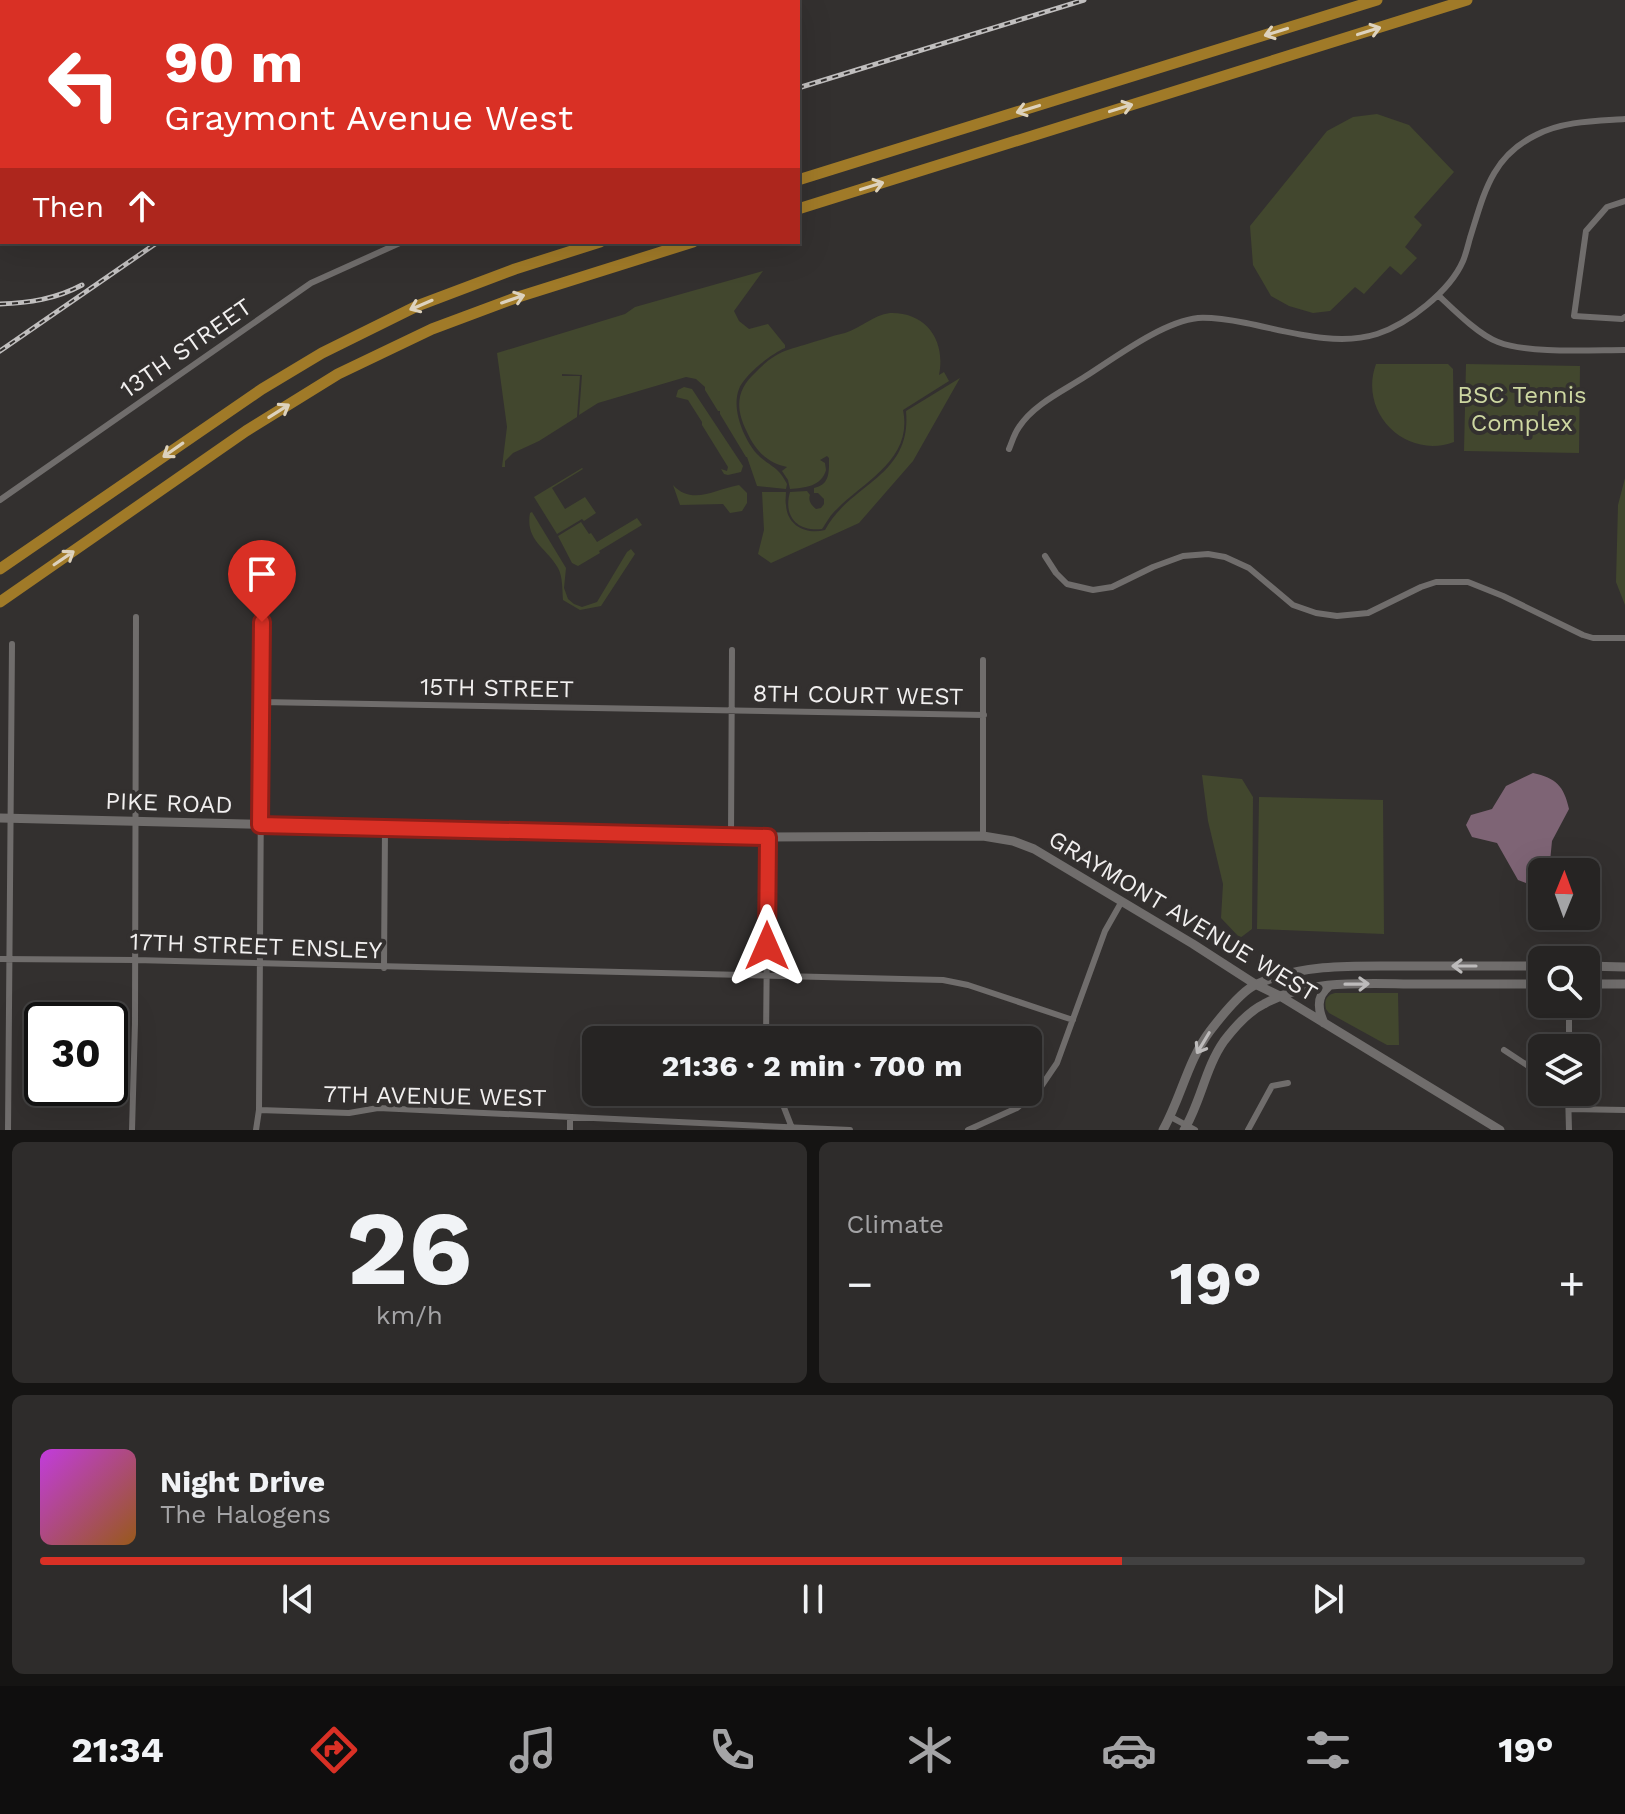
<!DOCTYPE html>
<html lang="en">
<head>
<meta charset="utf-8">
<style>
	:root { --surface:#262423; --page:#2e2c2b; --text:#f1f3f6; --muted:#a4a4a6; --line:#424141; --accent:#d93025 }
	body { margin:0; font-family:"Work Sans",sans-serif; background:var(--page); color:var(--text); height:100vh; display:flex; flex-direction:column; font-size:30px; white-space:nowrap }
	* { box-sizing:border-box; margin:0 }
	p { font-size:26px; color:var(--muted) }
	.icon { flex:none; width:44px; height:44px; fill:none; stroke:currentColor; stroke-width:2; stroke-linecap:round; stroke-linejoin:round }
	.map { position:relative; height:1130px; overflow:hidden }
	.side { display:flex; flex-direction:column; gap:12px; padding:12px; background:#151413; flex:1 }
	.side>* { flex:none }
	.banner { position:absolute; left:0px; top:0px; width:800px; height:244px; box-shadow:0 8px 32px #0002,0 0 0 2px var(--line); background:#d93025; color:#fff; overflow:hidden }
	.needle { width:52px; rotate:1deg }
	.controls { position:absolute; left:1528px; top:858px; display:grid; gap:16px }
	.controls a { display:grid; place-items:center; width:72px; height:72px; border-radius:12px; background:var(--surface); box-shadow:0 8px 32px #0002,0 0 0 2px var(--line); font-size:40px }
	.speed { position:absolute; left:24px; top:1002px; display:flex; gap:16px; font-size:40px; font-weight:700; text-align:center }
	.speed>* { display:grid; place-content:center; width:104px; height:104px; border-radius:50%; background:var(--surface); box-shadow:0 8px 32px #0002,0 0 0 2px var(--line); line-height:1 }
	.speed .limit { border:4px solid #111; border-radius:12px; background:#fff; color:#111 }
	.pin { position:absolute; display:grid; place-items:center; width:68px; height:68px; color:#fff; margin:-82px -34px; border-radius:50% 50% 50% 0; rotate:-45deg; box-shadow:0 0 8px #0007 }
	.pin .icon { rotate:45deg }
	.me { position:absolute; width:88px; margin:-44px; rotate:0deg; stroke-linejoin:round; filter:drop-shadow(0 0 6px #0008) }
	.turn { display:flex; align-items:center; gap:28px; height:168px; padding:0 32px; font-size:36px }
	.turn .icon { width:104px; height:104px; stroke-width:2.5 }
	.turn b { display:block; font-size:56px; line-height:68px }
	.then { display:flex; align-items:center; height:76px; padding:0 32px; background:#0003; gap:16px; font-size:30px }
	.big { font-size:60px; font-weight:700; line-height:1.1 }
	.side .widget { flex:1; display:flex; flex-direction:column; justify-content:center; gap:12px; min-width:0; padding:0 28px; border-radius:12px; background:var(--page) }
	.side .dial { align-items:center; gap:0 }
	.dial b { font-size:104px; line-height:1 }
	.song { display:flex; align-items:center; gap:24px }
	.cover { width:96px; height:96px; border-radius:12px; background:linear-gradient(135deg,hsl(290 70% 55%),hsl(30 70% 35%)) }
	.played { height:8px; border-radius:4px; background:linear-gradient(90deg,var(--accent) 70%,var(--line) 70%) }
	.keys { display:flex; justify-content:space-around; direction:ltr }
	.heat { display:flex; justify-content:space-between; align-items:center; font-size:44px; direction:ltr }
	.side .tiles { flex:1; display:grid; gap:12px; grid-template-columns:1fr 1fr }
	.widget:last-child { grid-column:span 2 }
	.trip { position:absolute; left:582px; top:1026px; width:460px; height:80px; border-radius:12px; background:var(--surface); box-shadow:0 8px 32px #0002,0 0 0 2px var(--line); font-weight:700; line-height:80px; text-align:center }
	.tabs { display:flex; height:128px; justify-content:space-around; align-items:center; background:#0f0e0e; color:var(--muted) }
	.tabs .icon { width:56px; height:56px }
	.tabs .current { color:var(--accent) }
	.tabs b { font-size:36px; color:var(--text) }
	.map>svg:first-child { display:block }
	.green { fill:#42472e }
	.water { fill:#7e6475 }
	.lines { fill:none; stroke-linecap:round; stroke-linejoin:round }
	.street { stroke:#706d6c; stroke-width:6 }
	.secondary { stroke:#706d6c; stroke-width:9 }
	.highway { stroke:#a07a28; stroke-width:11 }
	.rail-casing { stroke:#c0bebe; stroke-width:5 }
	.rail { stroke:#33302f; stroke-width:2; stroke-dasharray:6; stroke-linecap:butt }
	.oneway { stroke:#ddd2bd }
	.oneway2 { stroke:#bdbbbb }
	.route-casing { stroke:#8d1f18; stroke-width:20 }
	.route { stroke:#d93025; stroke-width:14 }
	.labels { text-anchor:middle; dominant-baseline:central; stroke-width:8; stroke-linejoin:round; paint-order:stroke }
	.street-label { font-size:24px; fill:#f1efef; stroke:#33302f }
	.park-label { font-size:24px; fill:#cdd7a1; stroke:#33302f }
</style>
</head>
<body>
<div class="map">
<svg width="1625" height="1130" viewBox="0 0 1625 1130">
	<rect width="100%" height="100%" fill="#33302f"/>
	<path class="green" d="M 1377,114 L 1409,125 L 1454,172 L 1414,217 L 1422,225 L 1405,247 L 1417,258 L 1401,275 L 1390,266 L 1364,294 L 1355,287 L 1330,311 L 1313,313 L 1289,306 L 1271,296 L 1253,265 L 1250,226 L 1327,131 L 1353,117 Z
		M 763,271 L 734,311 L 739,321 L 749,329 L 768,324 L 785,345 L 785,348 C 771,354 744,375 739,389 C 731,409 744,439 757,454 C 770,467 778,466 787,484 L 786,489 L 757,486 L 747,457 L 746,457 L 720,414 L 720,411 L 718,411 L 705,390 L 705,387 L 696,379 L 686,377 L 598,403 L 579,415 L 582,375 L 562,374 L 562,376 L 580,376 L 577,417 L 539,441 L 513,453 L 505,461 L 505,467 L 502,467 L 507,427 L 497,353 L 625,314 L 635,307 Z
		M 890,313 C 926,312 946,340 939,375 L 944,372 L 949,381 L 903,410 C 913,459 866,480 837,509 C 830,515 827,522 822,529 C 797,532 783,516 790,492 L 807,491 L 810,495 C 808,500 811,505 816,509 L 821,508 L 824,504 L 824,499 L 818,493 L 814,493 L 814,488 C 830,485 829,472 829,458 L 827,456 L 820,460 L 825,463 L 826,470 C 822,486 805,488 790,489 L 788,480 L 782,471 L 787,467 C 767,463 755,450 747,432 C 735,408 736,390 756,372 C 762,366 768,360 775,356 C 784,350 794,348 804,345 C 818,341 831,336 845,333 C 861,328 873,315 890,313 Z
		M 1376,364 L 1448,364 L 1453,369 L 1454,442 C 1406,460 1358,413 1376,364 Z
		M 1466,364 L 1580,366 L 1579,453 L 1464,451 Z
		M 960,378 L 913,461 L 859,523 L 771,563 L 758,554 L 764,530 L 762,492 L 786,492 C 786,496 785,501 786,505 C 787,526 807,535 825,530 C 850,483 912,477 906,411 Z
		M 684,387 L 692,389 L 743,466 L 741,472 L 728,475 L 724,474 L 721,469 L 727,471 L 728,467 L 702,425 L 702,422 L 688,400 L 676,397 L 678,390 Z
		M 582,468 L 583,469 L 552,488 L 565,509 L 585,497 L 596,513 L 584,521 L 582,519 L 557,534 L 534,497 Z
		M 1625,478 L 1625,605 L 1616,582 L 1618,505 Z
		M 673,485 C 692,506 716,489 739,485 L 747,493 L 747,503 L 742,511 L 730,513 L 723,504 L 680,505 Z
		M 532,512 L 566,568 L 564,588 L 568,599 L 574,604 L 582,607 L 597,602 L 627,552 L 631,549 L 635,554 L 601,606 L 580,610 L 563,600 C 562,590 563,577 558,568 C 547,548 525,541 530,513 Z
		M 637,518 L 642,525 L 599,551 L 600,553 L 578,566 L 572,563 L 558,536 L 581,522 L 589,534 L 591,533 L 597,542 Z
		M 1202,775 L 1242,779 L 1253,797 L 1252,929 L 1240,938 L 1221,918 L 1223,884 L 1208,821 Z
		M 1259,797 L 1383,800 L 1384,934 L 1257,929 Z
		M 1335,993 L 1398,993 L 1399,1045 L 1387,1045 L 1329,1013 L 1326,1009 C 1324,1001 1326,995 1335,993 Z"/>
	<path class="water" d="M 1533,773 C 1556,778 1564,786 1569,809 L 1552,841 L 1549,872 L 1542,872 L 1542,879 L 1534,886 L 1518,880 L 1497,843 L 1472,837 L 1466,825 L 1471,815 L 1492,809 L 1506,786 Z"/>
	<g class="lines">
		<path class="street" d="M 1625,201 L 1607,207 L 1586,231 L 1574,316 L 1622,319 L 1625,317
			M 1438,295 C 1454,310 1479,335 1498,342 C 1528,354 1592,350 1625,350
			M 1009,449 C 1012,442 1014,434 1019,427 C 1034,404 1063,391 1086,376 C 1116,357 1162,322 1198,318 C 1214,317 1230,320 1246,323 C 1287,331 1336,347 1377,334 C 1408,324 1450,291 1463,261 C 1466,254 1468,245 1470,238 C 1484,194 1491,157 1536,135 C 1563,121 1595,121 1625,119
			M 0,500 L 311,283 L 402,242
			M 1045,556 L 1056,573 L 1067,584 L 1093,590 L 1112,587 L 1153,567 L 1183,556 L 1208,554 L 1225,557 L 1249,568 L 1293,605 L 1316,613 L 1337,616 L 1368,613 L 1421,587 L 1436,582 L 1468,582 L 1503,596 L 1583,635 L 1593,638 L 1625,638
			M 983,660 L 983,836
			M 261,702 L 984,715
			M 731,836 L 732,650
			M 0,959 L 135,960 L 943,980 L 968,985 L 1073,1020
			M 384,968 L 385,828
			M 766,1040 L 768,837
			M 1569,1048 L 1569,1004
			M 1504,1050 L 1542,1075
			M 778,1092 L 792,1128
			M 1568,1092 L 1569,1130
			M 1569,1109 L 1625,1110
			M 259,1110 L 349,1113 L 378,1108 L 850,1130
			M 570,1117 L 570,1130
			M 1171,1117 L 1195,1130
			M 8,1130 L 12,644
			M 132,1130 L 135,1023 L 136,617
			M 256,1130 L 259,1110 L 262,622
			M 968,1130 L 1017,1108 L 1038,1091 L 1057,1063 L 1105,931 L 1122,901
			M 1248,1130 L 1272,1086 L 1288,1083"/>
		<path class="secondary" d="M 0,818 L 768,837 L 983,836 L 1013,841 L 1034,849 L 1193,944 L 1255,984 L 1280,996 L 1500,1130
			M 1586,966 L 1625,967
			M 1586,984 L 1625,984
			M 1324,1023 C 1318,1010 1316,997 1328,987
			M 1163,1130 C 1181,1098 1188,1060 1210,1031 C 1220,1018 1242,990 1257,984 C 1304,963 1358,966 1408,966 C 1452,966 1497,966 1542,966
			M 1184,1130 C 1201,1102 1205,1068 1224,1041 C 1234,1028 1249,1011 1264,1004 C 1310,978 1369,984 1420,984 C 1461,984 1501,984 1542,984"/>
		<path class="highway" d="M 798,180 L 1377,0
			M 798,209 L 1467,0
			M 0,569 L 262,389 L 322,353 L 417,306 L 515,269 L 600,242
			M 0,602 L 246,431 L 338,374 L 432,329 L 515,298 L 693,242"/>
		<g class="rail-casing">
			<path id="rail" d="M 151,0 L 155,2
				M 798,88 L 1084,0
				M 0,180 L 2,180
				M 61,242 L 89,243 L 105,242
				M 0,304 C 29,303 56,299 82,285
				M 0,351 L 158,242"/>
		</g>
		<use href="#rail" class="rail"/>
	</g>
	<defs><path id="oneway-shaft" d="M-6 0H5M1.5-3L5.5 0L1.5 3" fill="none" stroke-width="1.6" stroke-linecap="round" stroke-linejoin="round" transform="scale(2)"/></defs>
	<g class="oneway">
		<use href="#oneway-shaft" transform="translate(1369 31) rotate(-17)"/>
		<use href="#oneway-shaft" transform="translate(1276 32) rotate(163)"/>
		<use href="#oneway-shaft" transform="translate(1121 108) rotate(-17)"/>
		<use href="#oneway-shaft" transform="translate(1028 109) rotate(163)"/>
		<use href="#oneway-shaft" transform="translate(872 186) rotate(-17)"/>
		<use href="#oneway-shaft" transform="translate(513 299) rotate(-19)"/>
		<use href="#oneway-shaft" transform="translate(421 305) rotate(157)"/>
		<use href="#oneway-shaft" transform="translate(279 411) rotate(-32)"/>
		<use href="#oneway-shaft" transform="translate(173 450) rotate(145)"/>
		<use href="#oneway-shaft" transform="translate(64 558) rotate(-34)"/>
	</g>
	<g class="oneway2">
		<use href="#oneway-shaft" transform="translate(1464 966) rotate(-180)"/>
		<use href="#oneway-shaft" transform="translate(1357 984) rotate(-1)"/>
		<use href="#oneway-shaft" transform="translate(1203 1043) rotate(121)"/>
	</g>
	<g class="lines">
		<g class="route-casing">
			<path id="route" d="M 262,622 L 260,825 L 768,837 L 767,946"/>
		</g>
		<use href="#route" class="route"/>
	</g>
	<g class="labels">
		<g class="street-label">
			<text transform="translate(186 348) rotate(-35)">13TH STREET</text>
			<text transform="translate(497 688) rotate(1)">15TH STREET</text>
			<text transform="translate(858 695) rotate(1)">8TH COURT WEST</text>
			<text transform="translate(169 803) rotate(2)">PIKE ROAD</text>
			<text transform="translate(1183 916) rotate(31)">GRAYMONT AVENUE WEST</text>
			<text transform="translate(256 946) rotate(2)">17TH STREET ENSLEY</text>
			<text transform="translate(435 1096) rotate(1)">7TH AVENUE WEST</text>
		</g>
		<g class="park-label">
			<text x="1522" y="395">BSC Tennis<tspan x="1522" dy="28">Complex</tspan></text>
		</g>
	</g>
</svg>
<div class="controls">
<a><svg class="needle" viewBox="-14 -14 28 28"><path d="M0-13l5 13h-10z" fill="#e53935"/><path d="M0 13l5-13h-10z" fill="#a4a4a6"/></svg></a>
<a><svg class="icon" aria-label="search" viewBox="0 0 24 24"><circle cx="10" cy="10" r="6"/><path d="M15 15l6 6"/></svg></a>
<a><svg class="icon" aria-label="layers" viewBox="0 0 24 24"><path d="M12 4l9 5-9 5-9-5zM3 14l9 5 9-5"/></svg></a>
</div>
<div class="speed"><div class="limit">30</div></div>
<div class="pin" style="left:262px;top:622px;background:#d93025"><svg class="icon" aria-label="arrive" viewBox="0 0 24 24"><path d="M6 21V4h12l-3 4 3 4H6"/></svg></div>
<svg class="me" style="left:767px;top:946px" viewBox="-20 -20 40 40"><path d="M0-17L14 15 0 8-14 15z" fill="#d93025" stroke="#fff" stroke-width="4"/></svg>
<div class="trip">21:36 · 2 min · 700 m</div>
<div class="banner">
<div class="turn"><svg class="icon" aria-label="left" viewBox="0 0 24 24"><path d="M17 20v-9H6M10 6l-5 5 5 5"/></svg><div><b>90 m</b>Graymont Avenue West</div></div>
<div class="then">Then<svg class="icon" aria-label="ahead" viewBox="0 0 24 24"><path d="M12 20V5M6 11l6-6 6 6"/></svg></div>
</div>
</div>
<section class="side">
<div class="tiles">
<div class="widget dial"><b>26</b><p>km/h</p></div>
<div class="widget"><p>Climate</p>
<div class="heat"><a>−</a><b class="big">19°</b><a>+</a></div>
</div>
<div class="widget">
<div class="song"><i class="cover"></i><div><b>Night Drive</b><p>The Halogens</p></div></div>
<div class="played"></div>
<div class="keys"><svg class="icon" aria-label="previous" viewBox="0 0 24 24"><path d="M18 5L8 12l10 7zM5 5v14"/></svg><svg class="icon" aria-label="pause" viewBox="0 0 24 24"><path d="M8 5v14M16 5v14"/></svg><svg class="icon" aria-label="next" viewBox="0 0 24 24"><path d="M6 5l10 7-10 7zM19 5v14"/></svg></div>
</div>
</div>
</section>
<nav class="tabs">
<b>21:34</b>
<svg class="icon current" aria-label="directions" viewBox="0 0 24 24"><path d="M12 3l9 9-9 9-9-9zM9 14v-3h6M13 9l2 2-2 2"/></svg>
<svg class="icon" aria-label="music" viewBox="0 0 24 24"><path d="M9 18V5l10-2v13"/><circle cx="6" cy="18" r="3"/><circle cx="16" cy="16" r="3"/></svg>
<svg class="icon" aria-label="phone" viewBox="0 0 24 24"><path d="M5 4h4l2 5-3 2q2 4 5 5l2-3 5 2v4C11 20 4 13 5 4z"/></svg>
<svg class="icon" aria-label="climate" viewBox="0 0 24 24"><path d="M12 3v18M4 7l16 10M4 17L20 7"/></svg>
<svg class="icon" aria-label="car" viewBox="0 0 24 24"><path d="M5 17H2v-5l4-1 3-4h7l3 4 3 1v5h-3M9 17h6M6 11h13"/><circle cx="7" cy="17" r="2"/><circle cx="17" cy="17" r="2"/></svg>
<svg class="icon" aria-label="filters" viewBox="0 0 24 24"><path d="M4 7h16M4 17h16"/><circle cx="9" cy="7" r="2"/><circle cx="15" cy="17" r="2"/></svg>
<b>19°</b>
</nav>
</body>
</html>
